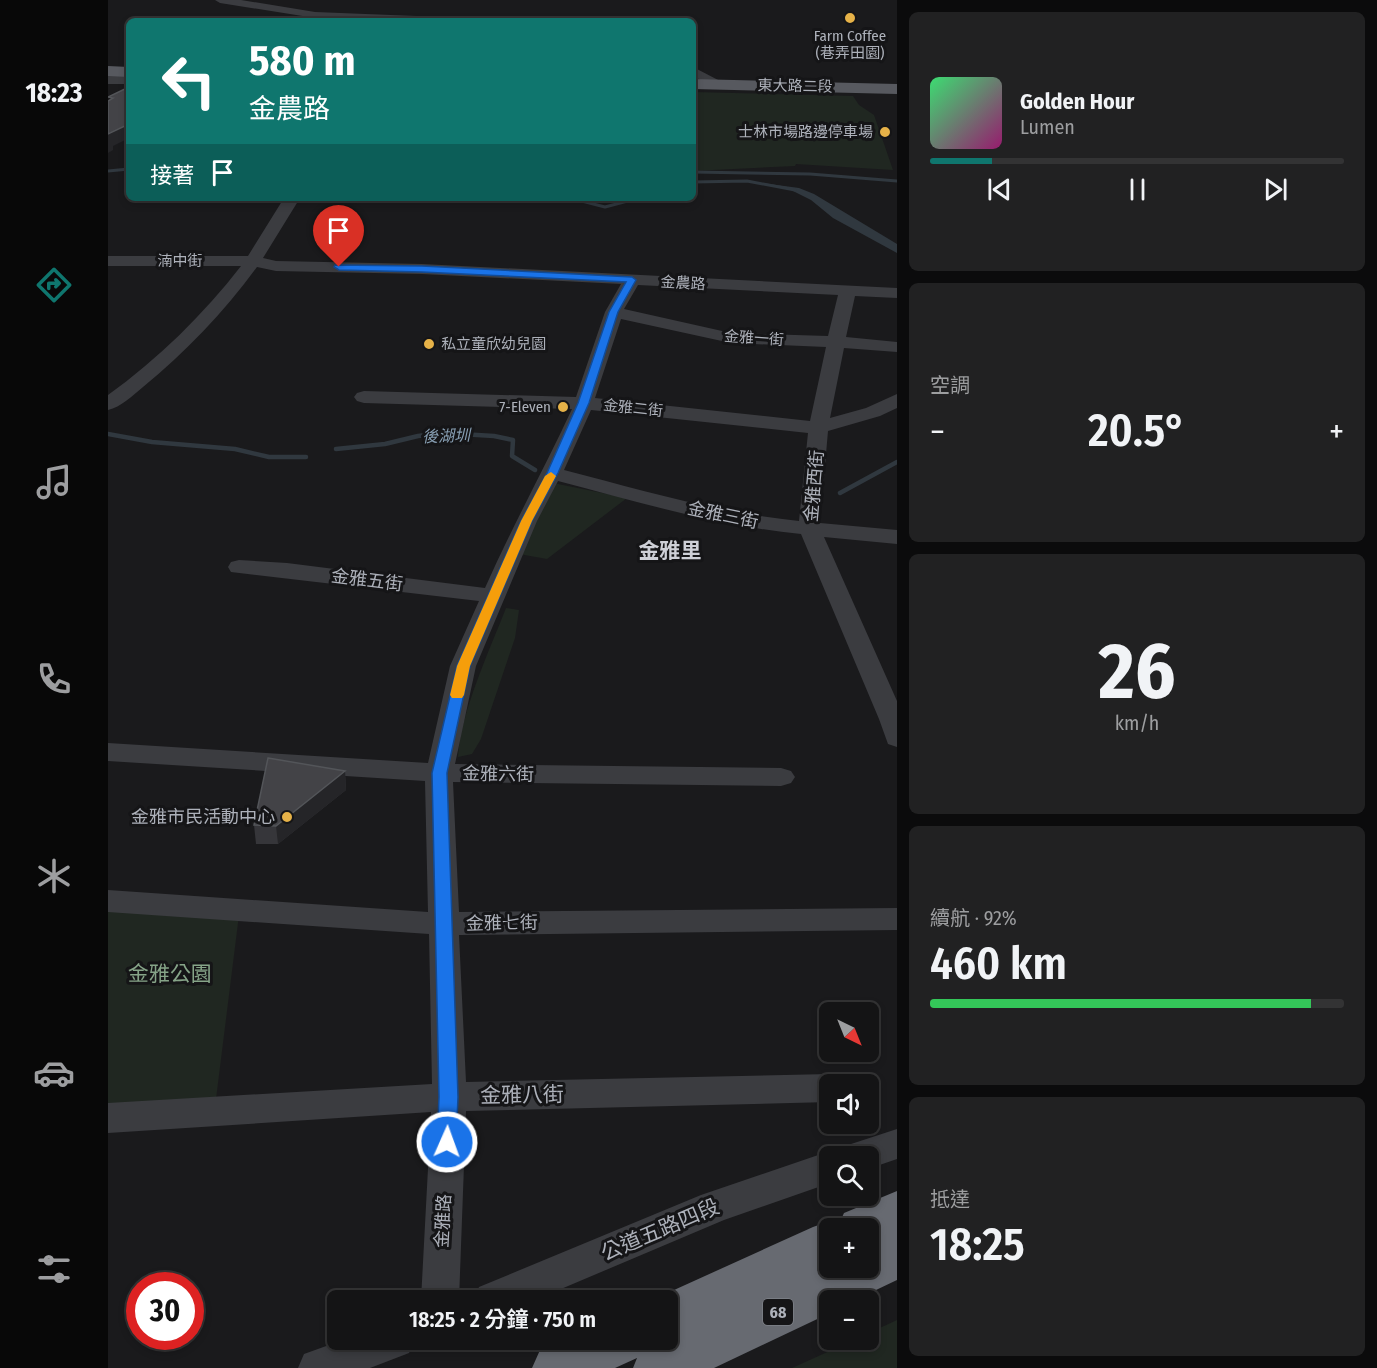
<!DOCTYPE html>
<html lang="zh-TW">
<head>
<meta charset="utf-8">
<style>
	:root { --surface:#141415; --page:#212122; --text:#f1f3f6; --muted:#9d9ea0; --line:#333334; --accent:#0f766e }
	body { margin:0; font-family:"Fira Sans Condensed","Noto Sans TC",sans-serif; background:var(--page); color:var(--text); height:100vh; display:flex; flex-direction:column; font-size:22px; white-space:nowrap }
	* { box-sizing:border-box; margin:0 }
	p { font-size:20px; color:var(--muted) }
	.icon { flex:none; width:33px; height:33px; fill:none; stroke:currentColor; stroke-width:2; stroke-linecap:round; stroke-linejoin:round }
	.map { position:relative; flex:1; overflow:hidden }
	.sheet { display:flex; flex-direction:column; gap:12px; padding:12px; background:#0b0b0c; width:480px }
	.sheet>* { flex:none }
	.top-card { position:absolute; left:18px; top:18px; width:570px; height:183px; border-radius:9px; box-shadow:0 3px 9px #0003,0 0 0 2px var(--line); background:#0f766e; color:#fff; overflow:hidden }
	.needle { width:39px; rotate:137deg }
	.buttons { position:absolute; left:711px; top:1002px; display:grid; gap:12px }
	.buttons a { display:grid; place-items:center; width:60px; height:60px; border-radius:9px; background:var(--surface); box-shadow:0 3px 9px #0003,0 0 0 2px var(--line); font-size:30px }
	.speed { position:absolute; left:18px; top:1272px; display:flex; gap:12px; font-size:30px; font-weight:700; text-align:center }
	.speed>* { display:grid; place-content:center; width:78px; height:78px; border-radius:50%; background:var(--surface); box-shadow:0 3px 9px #0003,0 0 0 2px var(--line); line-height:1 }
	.speed .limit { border:9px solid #d22; background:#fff; color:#111 }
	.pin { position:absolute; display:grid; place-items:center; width:51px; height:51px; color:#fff; margin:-62px -26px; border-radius:50% 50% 50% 0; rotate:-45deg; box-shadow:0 0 6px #0007 }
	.pin .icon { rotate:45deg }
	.me { position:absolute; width:66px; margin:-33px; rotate:2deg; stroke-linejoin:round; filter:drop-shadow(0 0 4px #0008) }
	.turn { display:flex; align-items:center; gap:21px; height:126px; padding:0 24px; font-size:27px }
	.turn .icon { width:78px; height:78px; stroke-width:2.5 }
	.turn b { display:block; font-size:42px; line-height:51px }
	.then { display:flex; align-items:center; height:57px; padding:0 24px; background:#0003; gap:12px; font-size:22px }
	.big { font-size:45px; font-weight:600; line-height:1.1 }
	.sheet .tile { flex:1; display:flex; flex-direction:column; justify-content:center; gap:9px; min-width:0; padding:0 21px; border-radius:9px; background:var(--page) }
	.sheet .dial { align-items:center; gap:0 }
	.dial b { font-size:78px; line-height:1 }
	.song { display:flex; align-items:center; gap:18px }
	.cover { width:72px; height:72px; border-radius:9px; background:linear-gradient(135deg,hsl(140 70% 55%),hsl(320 70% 35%)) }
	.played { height:6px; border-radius:3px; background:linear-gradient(90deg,var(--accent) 15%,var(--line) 15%) }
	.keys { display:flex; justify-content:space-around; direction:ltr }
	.heat { display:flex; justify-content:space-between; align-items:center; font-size:33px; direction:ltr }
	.charge { height:9px; border-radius:4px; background:linear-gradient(90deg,#34c759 92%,var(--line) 0) }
	.trip { position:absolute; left:219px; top:1290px; width:351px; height:60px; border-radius:9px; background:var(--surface); box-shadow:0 3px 9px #0003,0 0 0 2px var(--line); font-weight:600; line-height:60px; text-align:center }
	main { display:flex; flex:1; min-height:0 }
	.tabs { display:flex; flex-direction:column; width:108px; justify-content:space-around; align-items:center; background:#080808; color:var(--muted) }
	.tabs .icon { width:42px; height:42px }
	.tabs .active { color:var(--accent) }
	.tabs b { font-size:27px; color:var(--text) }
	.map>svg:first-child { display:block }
	.green { fill:#202721 }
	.water { fill:#30383f }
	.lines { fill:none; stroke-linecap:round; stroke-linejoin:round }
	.stream-far1 { stroke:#30383f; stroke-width:3 }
	.stream { stroke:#30383f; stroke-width:4.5 }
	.minor { fill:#3b3c40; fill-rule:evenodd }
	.major { fill:#57595f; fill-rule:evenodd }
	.highway { fill:#676a71; fill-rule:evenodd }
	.wall { fill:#36363a }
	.shaded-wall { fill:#252528 }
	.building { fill:#434347; stroke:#535559; stroke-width:1.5 }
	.route { fill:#1a73e8; stroke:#114b97; stroke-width:1.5 }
	.slow { fill:#f59e0b }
	.poi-dot { fill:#e6b248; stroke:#151517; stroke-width:2 }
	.labels { text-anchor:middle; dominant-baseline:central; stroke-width:6; stroke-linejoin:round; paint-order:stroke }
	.far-poi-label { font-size:15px; fill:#adb1ba; stroke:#151517; text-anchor:end }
	.far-street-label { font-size:15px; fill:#adb1ba; stroke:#151517 }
	.far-water-label { font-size:16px; font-style:italic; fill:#879eb2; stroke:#151517 }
	.shield { fill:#151517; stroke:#7f8289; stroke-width:1.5 }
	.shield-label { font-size:16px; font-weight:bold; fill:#adb1ba }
	.street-label { font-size:18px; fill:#adb1ba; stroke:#151517 }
	.poi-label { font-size:18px; fill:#adb1ba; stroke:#151517; text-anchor:end }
	.quarter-label { font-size:21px; font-weight:bold; fill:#ced0d7; stroke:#151517 }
	.near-park-label { font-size:21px; fill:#86a488; stroke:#151517 }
	.near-street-label { font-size:21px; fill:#adb1ba; stroke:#151517 }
</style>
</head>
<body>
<main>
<nav class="tabs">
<b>18:23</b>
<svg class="icon active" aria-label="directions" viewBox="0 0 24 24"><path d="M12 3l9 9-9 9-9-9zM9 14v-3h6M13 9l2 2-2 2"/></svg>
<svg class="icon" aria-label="music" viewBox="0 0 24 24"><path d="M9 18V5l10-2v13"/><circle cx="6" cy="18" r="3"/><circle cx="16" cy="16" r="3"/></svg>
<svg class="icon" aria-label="phone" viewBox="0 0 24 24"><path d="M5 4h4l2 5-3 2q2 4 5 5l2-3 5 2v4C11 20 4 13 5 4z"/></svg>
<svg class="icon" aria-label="climate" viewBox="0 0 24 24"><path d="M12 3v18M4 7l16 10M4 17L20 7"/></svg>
<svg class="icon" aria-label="car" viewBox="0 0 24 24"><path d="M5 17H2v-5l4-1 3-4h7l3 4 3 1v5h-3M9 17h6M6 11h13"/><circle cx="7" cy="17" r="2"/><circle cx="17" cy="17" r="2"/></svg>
<svg class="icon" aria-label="filters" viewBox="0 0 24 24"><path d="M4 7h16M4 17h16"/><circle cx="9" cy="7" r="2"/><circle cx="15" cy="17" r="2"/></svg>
</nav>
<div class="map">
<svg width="789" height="1368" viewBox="0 0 789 1368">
	<rect width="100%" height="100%" fill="#1a1a1c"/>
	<path class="green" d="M 585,92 L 745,96 L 751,105 L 766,115 L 785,170 L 688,164 L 687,166 L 585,171 Z
		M 445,483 L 519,498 L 439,559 L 411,554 Z
		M 398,608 L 411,610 L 407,638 L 373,739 L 364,754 L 350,757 C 352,714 382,649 398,608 Z
		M 0,909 L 131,915 L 108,1099 L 0,1107 Z
		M 789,1320 L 789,1368 L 684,1368 L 746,1340 L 760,1340 L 761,1333 Z"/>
	<path class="water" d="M 639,181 L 691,188 L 706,194 L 789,244 L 789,253 L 725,218 L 703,200 L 681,189 Z"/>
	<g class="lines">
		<path class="stream-far1" d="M 0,171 L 21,169
			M 585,172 L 702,174 L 789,181
			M 585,182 L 639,181 L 687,190
			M 462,198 L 497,207 L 531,198"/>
		<path class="stream" d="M 0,434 L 44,442 L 127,449 L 161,457 L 198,457
			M 228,449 L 277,444 L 310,436 L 336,433 L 386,436 L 405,440 L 404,456 L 427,470
			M 732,493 L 789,462"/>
		<path class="minor" d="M 107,0 L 133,0 L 207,12 L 359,18 L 365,21 L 207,18 L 112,3 Z
			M 585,67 L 614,82 L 616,85 L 610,89 L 585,76 Z
			M 0,76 L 21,76 L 21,84 L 0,84 Z
			M 176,198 L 192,198 L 155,258 L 168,261 L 314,264 L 789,288 L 789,298 L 747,296 L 738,337 L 789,342 L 789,352 L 736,348 L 722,418 L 758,408 L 789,394 L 789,408 L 772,416 L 720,431 L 712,523 L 789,530 L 789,544 L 716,537 L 789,701 L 789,747 L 780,744 L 771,719 L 693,534 C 610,526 530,502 450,481 L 429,521 L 368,666 L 347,764 L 673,768 L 683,771 L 687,777 L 683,783 L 673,786 L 345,782 L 351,912 L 789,908 L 789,930 L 351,935 L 358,1082 L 722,1074 L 734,1078 L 737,1084 L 722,1084 L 722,1102 L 358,1111 L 351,1300 L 313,1300 L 323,1112 L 0,1133 L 0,1103 L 324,1084 L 321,934 L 0,912 L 0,890 L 320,912 L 317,781 L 0,761 L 0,743 L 320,763 L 342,666 L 371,601 L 123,572 L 120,567 L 123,562 L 131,560 L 179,563 L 377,588 C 404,527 436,469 464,409 L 256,403 L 249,401 L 246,397 L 249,393 L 256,391 L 468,397 L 497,312 L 513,284 L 314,274 L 168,271 L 149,267 C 116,312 78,352 35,387 C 24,396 13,407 0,410 L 0,395 C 50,359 95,315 133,266 L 0,266 L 0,256 L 140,256 ZM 530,285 L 730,295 L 720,336 L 623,333 L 516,309 ZM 513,319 L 623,343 L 718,347 L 702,421 L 487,398 ZM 483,410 L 700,433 L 691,521 C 611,513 533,490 456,470 Z
			M 789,1129 L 789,1159 L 760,1169 L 760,1156 L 735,1156 L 740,1145 Z
			M 722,1151 L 735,1156 L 722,1156 L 722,1183 L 616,1220 L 427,1300 L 366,1300 L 371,1287 L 593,1195 Z
			M 235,1340 L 307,1340 L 301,1353 L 262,1368 L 190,1368 L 196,1354 Z"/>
		<path class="major" d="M 0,66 L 21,67 L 21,77 L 0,76 Z
			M 585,79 L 789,84 L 789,94 L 585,89 Z"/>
		<path class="highway" d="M 789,1191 L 789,1280 L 747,1300 L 722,1300 L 722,1313 L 606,1368 L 525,1368 L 529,1358 L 507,1368 L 424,1368 L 432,1350 L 456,1340 L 537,1340 L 533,1350 L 554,1340 L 560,1340 L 560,1300 L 544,1300 L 705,1227 L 722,1221 L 731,1224 L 736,1213 ZM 722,1228 L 760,1228 L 760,1268 L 722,1268 Z"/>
	</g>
	<path class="wall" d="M 237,771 L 238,790 L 170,844 L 148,844 L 146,825 Z"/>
	<path class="shaded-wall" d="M 21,124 L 21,138 L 5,146 L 5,150 L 0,153 L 0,134 Z
		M 237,771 L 238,790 L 170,844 L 168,826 Z"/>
	<path class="building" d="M 21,87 L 21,124 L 0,134 L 0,101 L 5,98 L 0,97 Z
		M 160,758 L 237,771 L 168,826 L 146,825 Z"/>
	<path class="route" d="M 227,265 L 314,266 L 524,277 L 528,280 L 510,312 L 481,403 L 450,473 L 424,521 L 362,666 L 339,773 L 350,1097 L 348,1142 L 345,1148 L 339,1150 L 332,1148 L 329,1142 L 331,1097 L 324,773 L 349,666 L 413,521 L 439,473 L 470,403 L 501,312 L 518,282 L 314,272 L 231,270 L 226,267 Z"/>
	<path class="slow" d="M 443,472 L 448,476 L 424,521 L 362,666 L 356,695 L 354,698 L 344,698 L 342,695 L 349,666 L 413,521 L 437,476 Z"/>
	<g class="poi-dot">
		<circle cx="742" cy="18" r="6"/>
		<circle cx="777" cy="132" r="6"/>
		<circle cx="321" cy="344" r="6"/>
		<circle cx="455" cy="407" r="6"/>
		<circle cx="179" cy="817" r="6"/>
	</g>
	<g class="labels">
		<g class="far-poi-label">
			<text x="742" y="36" text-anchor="middle">Farm Coffee<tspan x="742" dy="17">(巷弄田園)</tspan></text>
			<text x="765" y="132">士林市場路邊停車場</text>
			<text x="333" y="344" text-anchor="start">私立童欣幼兒園</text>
			<text x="443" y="407">7-Eleven</text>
		</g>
		<g class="far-street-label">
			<text transform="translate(687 86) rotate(1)">東大路二段</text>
			<text x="72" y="261">湳中街</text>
			<text transform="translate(575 283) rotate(3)">金農路</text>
			<text transform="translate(646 338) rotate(4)">金雅一街</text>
			<text transform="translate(525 408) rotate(6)">金雅二街</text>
		</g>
		<g class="far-water-label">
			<text transform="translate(338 436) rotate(-2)">後湖圳</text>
		</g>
		<rect class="shield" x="655" y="1299" width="30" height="26" rx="4.5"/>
		<g class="shield-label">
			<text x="670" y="1312">68</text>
		</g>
		<g class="street-label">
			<text transform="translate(706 486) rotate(-85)">金雅西街</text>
			<text transform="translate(615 515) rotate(12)">金雅三街</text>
			<text transform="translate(259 580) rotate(7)">金雅五街</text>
			<text transform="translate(390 774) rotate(1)">金雅六街</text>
			<text transform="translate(394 923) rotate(-1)">金雅七街</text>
			<text transform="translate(335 1221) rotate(-87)">金雅路</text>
		</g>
		<g class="poi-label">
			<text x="167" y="817">金雅市民活動中心</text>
		</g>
		<g class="quarter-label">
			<text x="562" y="551">金雅里</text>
		</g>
		<g class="near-park-label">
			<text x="62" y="974">金雅公園</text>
		</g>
		<g class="near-street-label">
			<text transform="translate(414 1095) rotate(-1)">金雅八街</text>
			<text transform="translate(552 1230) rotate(-23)">公道五路四段</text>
		</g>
	</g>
</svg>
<div class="buttons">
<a><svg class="needle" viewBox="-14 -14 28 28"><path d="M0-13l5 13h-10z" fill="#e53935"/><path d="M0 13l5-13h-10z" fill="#9d9ea0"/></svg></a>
<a><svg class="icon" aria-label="sound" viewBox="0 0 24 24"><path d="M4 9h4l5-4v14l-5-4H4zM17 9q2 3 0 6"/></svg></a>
<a><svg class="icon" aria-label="search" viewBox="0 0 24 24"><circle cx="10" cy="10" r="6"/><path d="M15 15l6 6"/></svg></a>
<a>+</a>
<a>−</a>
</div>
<div class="speed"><div class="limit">30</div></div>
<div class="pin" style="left:231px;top:267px;background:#d93025"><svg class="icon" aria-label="arrive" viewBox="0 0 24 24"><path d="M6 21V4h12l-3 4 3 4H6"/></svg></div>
<svg class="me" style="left:339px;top:1142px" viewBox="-20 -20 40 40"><circle r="17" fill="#1a73e8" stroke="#fff" stroke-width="3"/><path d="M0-11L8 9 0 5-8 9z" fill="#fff"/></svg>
<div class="trip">18:25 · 2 分鐘 · 750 m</div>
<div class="top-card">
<div class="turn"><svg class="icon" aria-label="left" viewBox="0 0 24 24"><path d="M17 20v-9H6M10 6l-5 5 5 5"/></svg><div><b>580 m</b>金農路</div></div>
<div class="then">接著<svg class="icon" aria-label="arrive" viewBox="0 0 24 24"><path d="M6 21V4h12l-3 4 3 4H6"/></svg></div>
</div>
</div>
<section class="sheet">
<div class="tile">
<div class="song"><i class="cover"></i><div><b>Golden Hour</b><p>Lumen</p></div></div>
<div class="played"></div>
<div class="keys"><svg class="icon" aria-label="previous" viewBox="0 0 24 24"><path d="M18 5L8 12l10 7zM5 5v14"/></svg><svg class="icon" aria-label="pause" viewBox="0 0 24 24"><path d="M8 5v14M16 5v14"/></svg><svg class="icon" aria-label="next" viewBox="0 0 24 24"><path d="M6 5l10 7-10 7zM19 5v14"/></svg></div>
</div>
<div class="tile"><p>空調</p>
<div class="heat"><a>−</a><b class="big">20.5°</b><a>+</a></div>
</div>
<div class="tile dial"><b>26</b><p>km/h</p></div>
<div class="tile"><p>續航 · 92%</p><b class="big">460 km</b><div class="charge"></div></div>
<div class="tile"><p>抵達</p><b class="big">18:25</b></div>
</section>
</main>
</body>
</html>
